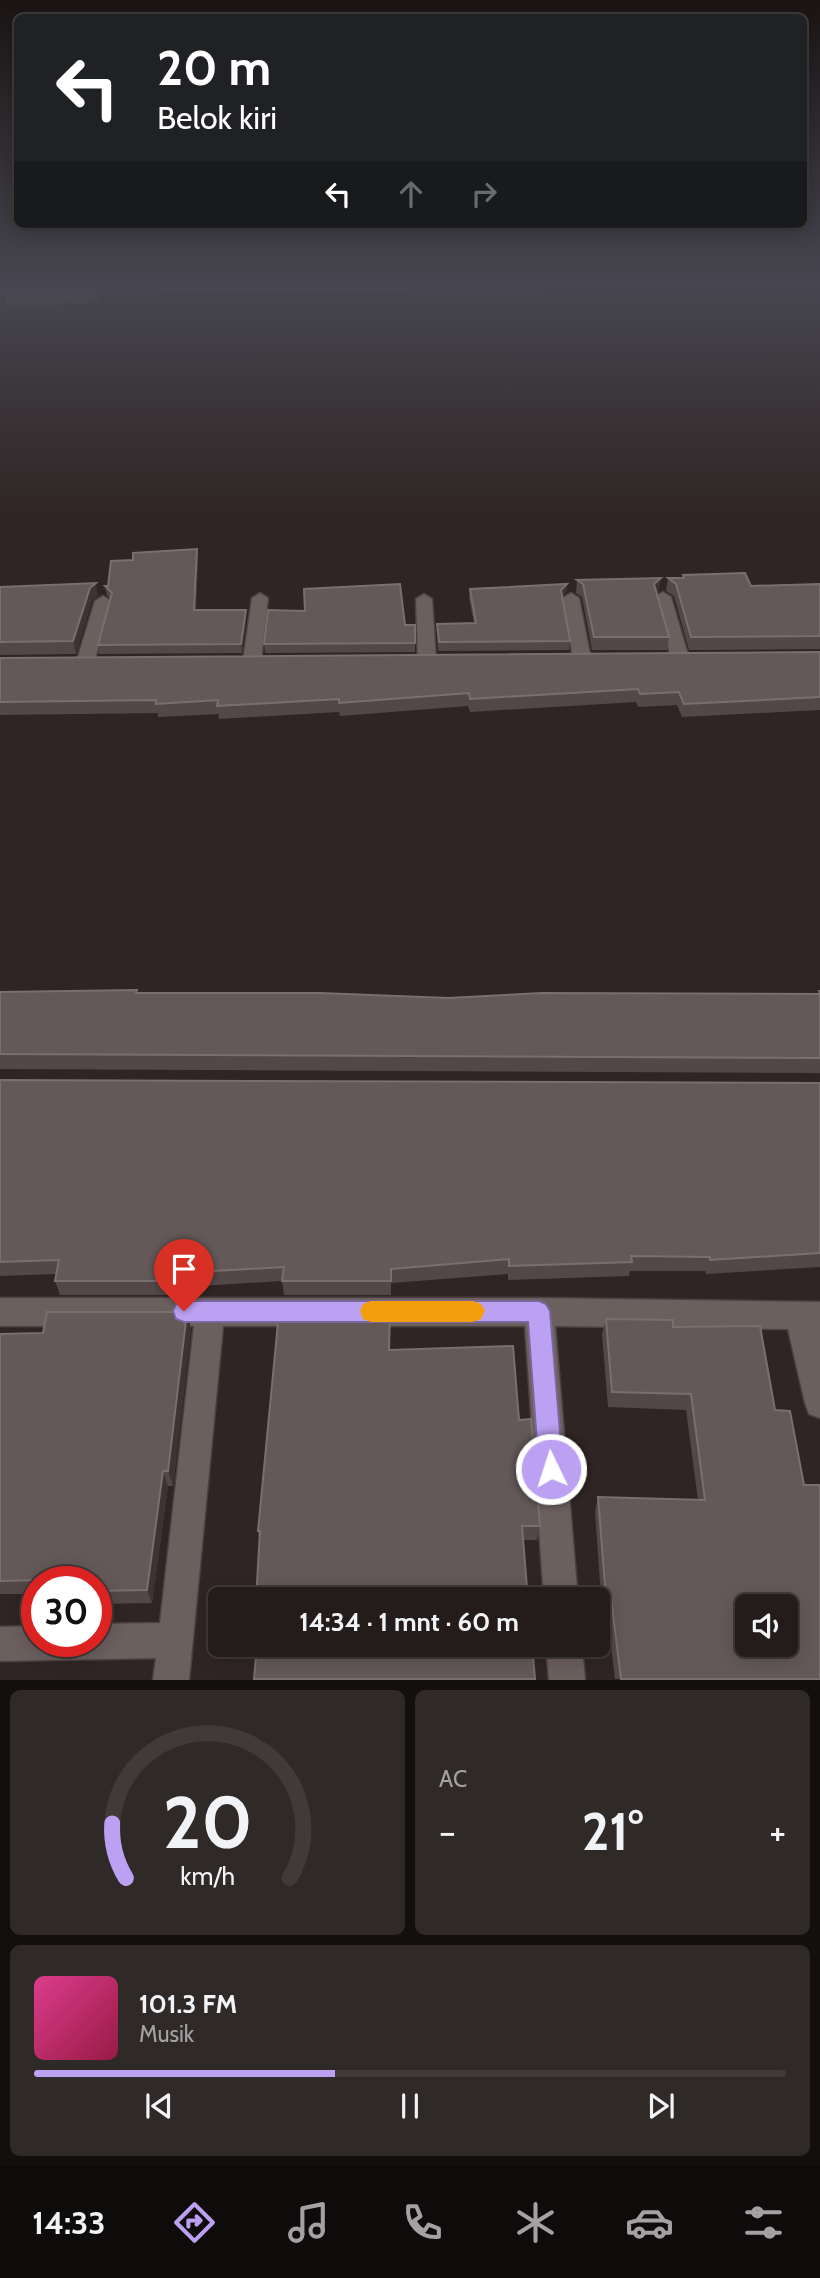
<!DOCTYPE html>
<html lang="id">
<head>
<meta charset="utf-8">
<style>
	:root { --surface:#231c1b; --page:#2f2928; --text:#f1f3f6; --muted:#a3a1a3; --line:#403a3a; --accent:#bca0f2 }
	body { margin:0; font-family:Cabin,sans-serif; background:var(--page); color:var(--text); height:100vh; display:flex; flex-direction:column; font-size:26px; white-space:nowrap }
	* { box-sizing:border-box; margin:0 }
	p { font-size:23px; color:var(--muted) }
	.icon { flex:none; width:38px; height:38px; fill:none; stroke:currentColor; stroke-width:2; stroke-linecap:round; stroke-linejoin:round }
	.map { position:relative; height:1680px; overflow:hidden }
	.sheet { display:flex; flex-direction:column; gap:10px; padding:10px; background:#130f0f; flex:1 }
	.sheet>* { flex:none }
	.hud { position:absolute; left:14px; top:14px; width:793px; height:214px; border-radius:10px; box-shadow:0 4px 18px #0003,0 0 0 2px var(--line); background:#202124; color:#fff; overflow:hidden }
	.tools { position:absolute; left:735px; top:1594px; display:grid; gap:14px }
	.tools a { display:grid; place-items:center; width:63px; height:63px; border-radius:10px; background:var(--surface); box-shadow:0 4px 18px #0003,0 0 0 2px var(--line); font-size:35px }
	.speed { position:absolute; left:21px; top:1566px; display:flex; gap:14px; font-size:35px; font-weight:700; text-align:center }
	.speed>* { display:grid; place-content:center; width:91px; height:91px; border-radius:50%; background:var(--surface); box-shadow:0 4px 18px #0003,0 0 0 2px var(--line); line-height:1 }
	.speed .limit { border:10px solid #d22; background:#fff; color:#111 }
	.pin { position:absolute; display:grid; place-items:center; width:60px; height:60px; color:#fff; margin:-72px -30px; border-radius:50% 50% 50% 0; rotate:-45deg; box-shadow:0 0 7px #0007 }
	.pin .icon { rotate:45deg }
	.me { position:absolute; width:77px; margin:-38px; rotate:356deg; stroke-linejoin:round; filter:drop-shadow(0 0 5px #0008) }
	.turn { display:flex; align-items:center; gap:24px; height:147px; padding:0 28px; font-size:32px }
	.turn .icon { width:91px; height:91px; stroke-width:2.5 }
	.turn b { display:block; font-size:49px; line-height:60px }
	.lanes { display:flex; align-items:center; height:66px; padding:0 28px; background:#0003; justify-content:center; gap:35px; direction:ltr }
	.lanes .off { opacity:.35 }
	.big { font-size:52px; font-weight:800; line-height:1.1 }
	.sheet .card { flex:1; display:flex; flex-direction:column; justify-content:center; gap:10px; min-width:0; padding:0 24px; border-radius:10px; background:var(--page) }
	.sheet .dial { align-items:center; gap:0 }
	.dial svg { height:182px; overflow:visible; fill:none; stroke:var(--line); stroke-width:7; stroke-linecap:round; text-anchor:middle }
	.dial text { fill:var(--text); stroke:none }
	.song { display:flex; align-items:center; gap:21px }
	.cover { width:84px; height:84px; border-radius:10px; background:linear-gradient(135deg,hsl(330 70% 55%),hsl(340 70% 35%)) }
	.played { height:7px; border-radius:4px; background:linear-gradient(90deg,var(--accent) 40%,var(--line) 40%) }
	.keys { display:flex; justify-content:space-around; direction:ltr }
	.heat { display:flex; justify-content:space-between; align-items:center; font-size:38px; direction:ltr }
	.sheet .tiles { flex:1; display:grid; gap:10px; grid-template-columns:1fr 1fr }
	.card:last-child { grid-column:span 2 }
	.trip { position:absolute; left:208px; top:1587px; width:402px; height:70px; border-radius:10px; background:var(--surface); box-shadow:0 4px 18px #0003,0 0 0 2px var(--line); font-weight:800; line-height:70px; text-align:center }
	.menu { display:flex; height:112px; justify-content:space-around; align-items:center; background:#0e0b0b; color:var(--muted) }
	.menu .icon { width:49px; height:49px }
	.menu .current { color:var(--accent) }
	.menu b { font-size:32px; color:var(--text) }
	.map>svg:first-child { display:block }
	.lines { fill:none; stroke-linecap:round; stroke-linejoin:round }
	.street-casing { stroke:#4a4241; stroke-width:3 }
	.street { fill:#6c605f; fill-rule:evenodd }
	.wall { fill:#534847 }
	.shaded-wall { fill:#3d3332 }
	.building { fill:#635958; stroke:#796f6e; stroke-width:2; fill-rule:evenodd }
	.route { fill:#bca0f2; stroke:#7a689d; stroke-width:2 }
	.slow { fill:#f59e0b }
</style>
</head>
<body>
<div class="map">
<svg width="820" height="1680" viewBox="0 0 820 1680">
	<rect width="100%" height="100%" fill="#2f2524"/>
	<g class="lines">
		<g class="street-casing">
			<path id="street" d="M 487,282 L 613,284 L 607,287 L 69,294 L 63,291 L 69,288 Z
				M 0,289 L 36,288 L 42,291 L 36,294 L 0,295 Z
				M 663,592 L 671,597 L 689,658 L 686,662 L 674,662 L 671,658 L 655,597 Z
				M 260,593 L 268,598 L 261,661 L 252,666 L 243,661 L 252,598 Z
				M 571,593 L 579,598 L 591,659 L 582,664 L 573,659 L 563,598 Z
				M 424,594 L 432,599 L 436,660 L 427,665 L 418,660 L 416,599 Z
				M 103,596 L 111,601 L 94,663 L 91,667 L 79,667 L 76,663 L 95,601 Z
				M 0,1298 L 539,1298 L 820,1302 L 820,1418 L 809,1414 L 805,1403 L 788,1329 L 555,1326 L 578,1600 L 544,1600 L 525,1326 L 223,1326 L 189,1680 L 153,1680 L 156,1658 L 0,1661 L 0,1627 L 37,1626 L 37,1642 L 96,1642 L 96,1624 L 160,1623 L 194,1326 L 0,1326 Z
				M 546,1645 L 582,1645 L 585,1680 L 549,1680 Z"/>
		</g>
		<use href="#street" class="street"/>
	</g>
	<path class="wall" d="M 12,282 L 101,282 L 101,285 L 13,286 Z
		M 98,289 L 99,296 L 98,303 L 7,307 L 6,300 Z
		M 198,558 L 196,610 L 246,610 L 246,619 L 242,653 L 99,654 L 98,645 L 110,599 L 107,595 L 105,586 Z
		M 683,575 L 751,586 L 820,584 L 820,649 L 689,650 L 674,596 L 666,591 L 668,578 L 682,578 Z
		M 577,580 L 659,591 L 657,593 L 669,637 L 667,650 L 592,650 L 582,597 L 576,593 Z
		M 567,584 L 566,593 L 562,596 L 570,641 L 569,650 L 438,651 L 437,624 L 474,623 L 469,598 L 470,589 Z
		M 0,587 L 98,596 L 92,600 L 76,654 L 0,655 Z
		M 405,625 L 415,625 L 415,652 L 265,653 L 264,644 Z
		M 820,652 L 820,710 L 682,717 L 677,705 L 638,707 L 636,702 L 470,712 L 468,706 L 340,716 L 339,712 L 219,719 L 218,714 L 158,717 L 158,713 L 0,715 L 0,658 Z
		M 819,991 L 820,991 L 820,1073 L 0,1069 L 0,992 L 448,998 L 818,994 Z
		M 0,1080 L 820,1083 L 820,1267 L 706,1274 L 705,1271 L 630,1271 L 629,1276 L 508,1280 L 508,1274 L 391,1283 L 391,1295 L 284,1295 L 282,1281 L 199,1286 L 198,1295 L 60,1295 L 55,1281 L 56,1274 L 0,1276 Z
		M 187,1312 L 191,1329 L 173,1486 L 168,1486 L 152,1603 L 96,1604 L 96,1582 L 37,1582 L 37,1594 L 0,1594 L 0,1334 L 43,1333 Z
		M 390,1312 L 390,1350 L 519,1420 L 540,1526 L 537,1540 L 259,1539 L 258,1531 Z
		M 606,1319 L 673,1327 L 820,1679 L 615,1679 L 607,1611 L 602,1611 L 595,1511 L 598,1497 L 698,1500 L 686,1410 L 608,1407 L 602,1334 Z"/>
	<path class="shaded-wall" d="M 197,549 L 198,558 L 195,619 L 194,610 Z
		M 661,578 L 659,591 L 652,598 L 654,584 Z
		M 96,583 L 98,596 L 92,600 L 76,654 L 73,641 L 90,588 Z
		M 567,584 L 566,593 L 560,598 L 561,590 Z
		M 246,610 L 246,619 L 242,653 L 241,644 Z
		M 196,1272 L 199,1286 L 198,1295 L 195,1281 Z
		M 187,1312 L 191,1329 L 173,1486 L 168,1471 Z
		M 163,1471 L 168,1486 L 152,1603 L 147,1590 Z"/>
	<path class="building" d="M 98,289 L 96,296 L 6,300 L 8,290 Z
		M 197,549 L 194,610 L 246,610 L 241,644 L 98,645 L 112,593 L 105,586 L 108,586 L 111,561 L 133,560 L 133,553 Z
		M 745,573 L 751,586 L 820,584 L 820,636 L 691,637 L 676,584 L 668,578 L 684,578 L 683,575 Z
		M 661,578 L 654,584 L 669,637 L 594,637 L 583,584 L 577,580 Z
		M 96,583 L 90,588 L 73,641 L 0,642 L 0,587 Z
		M 400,584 L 405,625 L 415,625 L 415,643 L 264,644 L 268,610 L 305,611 L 304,589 Z
		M 567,584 L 561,590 L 570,641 L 439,642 L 437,624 L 476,623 L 470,589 Z
		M 820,652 L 820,697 L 684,704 L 679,692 L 640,694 L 638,689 L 470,699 L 469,693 L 339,703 L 339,699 L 217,706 L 218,700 L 156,704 L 156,700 L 0,702 L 0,658 Z
		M 137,990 L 136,993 L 320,993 L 448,998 L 542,993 L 820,994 L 819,991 L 820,991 L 820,1058 L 0,1054 L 0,992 Z
		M 0,1080 L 820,1083 L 820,1253 L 710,1260 L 710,1257 L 631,1256 L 632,1262 L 509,1266 L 509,1259 L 391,1269 L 391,1281 L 282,1281 L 284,1267 L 196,1272 L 195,1281 L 55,1281 L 59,1260 L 0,1262 Z
		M 47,1312 L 187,1312 L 168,1471 L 163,1471 L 147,1590 L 96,1591 L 96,1582 L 79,1582 L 80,1579 L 0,1581 L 0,1334 L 43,1333 Z
		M 279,1312 L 390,1312 L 389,1350 L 513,1346 L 519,1420 L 531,1419 L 540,1526 L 522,1526 L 528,1600 L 256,1600 L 260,1531 L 258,1531 Z
		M 606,1319 L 673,1320 L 673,1327 L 760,1326 L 775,1410 L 790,1411 L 804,1485 L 820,1485 L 820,1679 L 621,1679 L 611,1598 L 606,1598 L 598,1497 L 705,1500 L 691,1394 L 612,1392 ZM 747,1606 L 786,1606 L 786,1645 L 747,1645 Z
		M 257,1645 L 532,1645 L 535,1679 L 254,1679 Z"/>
	<linearGradient id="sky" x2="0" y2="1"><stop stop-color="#1a1414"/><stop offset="0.55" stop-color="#474650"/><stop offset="1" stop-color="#474650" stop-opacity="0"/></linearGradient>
	<rect width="820" height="517" fill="url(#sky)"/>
	<path class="route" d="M 184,1301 L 539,1301 L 546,1304 L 550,1311 L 563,1469 L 559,1477 L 551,1481 L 542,1477 L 539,1469 L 528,1322 L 184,1322 L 176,1319 L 173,1311 L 176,1304 Z"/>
	<path class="slow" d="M 371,1301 L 473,1301 L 481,1304 L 485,1311 L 481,1319 L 473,1322 L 371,1322 L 363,1319 L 360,1311 L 363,1304 Z"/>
</svg>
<div class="tools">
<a><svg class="icon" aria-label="sound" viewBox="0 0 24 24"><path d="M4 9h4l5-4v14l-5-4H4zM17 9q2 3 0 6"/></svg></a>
</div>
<div class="speed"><div class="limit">30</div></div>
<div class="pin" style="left:184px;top:1311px;background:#d93025"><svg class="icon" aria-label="arrive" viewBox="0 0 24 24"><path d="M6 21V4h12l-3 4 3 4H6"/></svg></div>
<svg class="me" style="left:551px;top:1469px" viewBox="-20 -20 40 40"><circle r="17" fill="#bca0f2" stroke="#fff" stroke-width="3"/><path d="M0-11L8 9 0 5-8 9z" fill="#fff"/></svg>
<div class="trip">14:34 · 1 mnt · 60 m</div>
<div class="hud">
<div class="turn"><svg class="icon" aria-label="left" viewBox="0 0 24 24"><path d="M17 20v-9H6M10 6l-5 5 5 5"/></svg><div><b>20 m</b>Belok kiri</div></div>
<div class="lanes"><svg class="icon" aria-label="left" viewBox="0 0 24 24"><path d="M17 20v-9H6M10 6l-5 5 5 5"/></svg><svg class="icon off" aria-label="ahead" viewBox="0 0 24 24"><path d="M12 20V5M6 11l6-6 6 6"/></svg><svg class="icon off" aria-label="right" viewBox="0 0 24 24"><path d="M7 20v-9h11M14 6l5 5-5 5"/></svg></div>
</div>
</div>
<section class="sheet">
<div class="tiles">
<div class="card dial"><svg viewBox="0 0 100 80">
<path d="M14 69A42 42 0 1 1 86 69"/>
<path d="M14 69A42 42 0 0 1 8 45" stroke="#bca0f2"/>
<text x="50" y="56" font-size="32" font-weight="700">20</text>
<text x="50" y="72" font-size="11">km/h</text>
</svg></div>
<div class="card"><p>AC</p>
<div class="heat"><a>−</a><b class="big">21°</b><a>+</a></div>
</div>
<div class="card">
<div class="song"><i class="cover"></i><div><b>101.3 FM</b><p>Musik</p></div></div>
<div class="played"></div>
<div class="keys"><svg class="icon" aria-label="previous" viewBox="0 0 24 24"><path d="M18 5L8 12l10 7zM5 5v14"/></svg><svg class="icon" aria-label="pause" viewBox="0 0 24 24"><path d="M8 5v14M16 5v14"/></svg><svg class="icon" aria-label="next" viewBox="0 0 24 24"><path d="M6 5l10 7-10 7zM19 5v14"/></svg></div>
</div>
</div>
</section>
<nav class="menu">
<b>14:33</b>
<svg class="icon current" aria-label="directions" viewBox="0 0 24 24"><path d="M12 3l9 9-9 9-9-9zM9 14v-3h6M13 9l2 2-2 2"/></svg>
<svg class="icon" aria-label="music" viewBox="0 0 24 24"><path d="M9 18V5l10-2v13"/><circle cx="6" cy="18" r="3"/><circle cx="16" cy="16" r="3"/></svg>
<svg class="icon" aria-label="phone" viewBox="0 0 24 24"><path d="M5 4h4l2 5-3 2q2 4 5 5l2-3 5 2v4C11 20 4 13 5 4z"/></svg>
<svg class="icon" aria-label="climate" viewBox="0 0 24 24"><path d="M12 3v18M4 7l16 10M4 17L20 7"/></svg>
<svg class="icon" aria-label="car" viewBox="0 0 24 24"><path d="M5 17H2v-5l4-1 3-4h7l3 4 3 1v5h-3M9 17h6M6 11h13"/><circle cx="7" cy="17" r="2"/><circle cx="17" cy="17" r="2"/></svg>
<svg class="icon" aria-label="filters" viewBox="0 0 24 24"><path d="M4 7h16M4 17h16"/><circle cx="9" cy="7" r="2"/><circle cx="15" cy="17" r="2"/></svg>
</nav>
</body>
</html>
